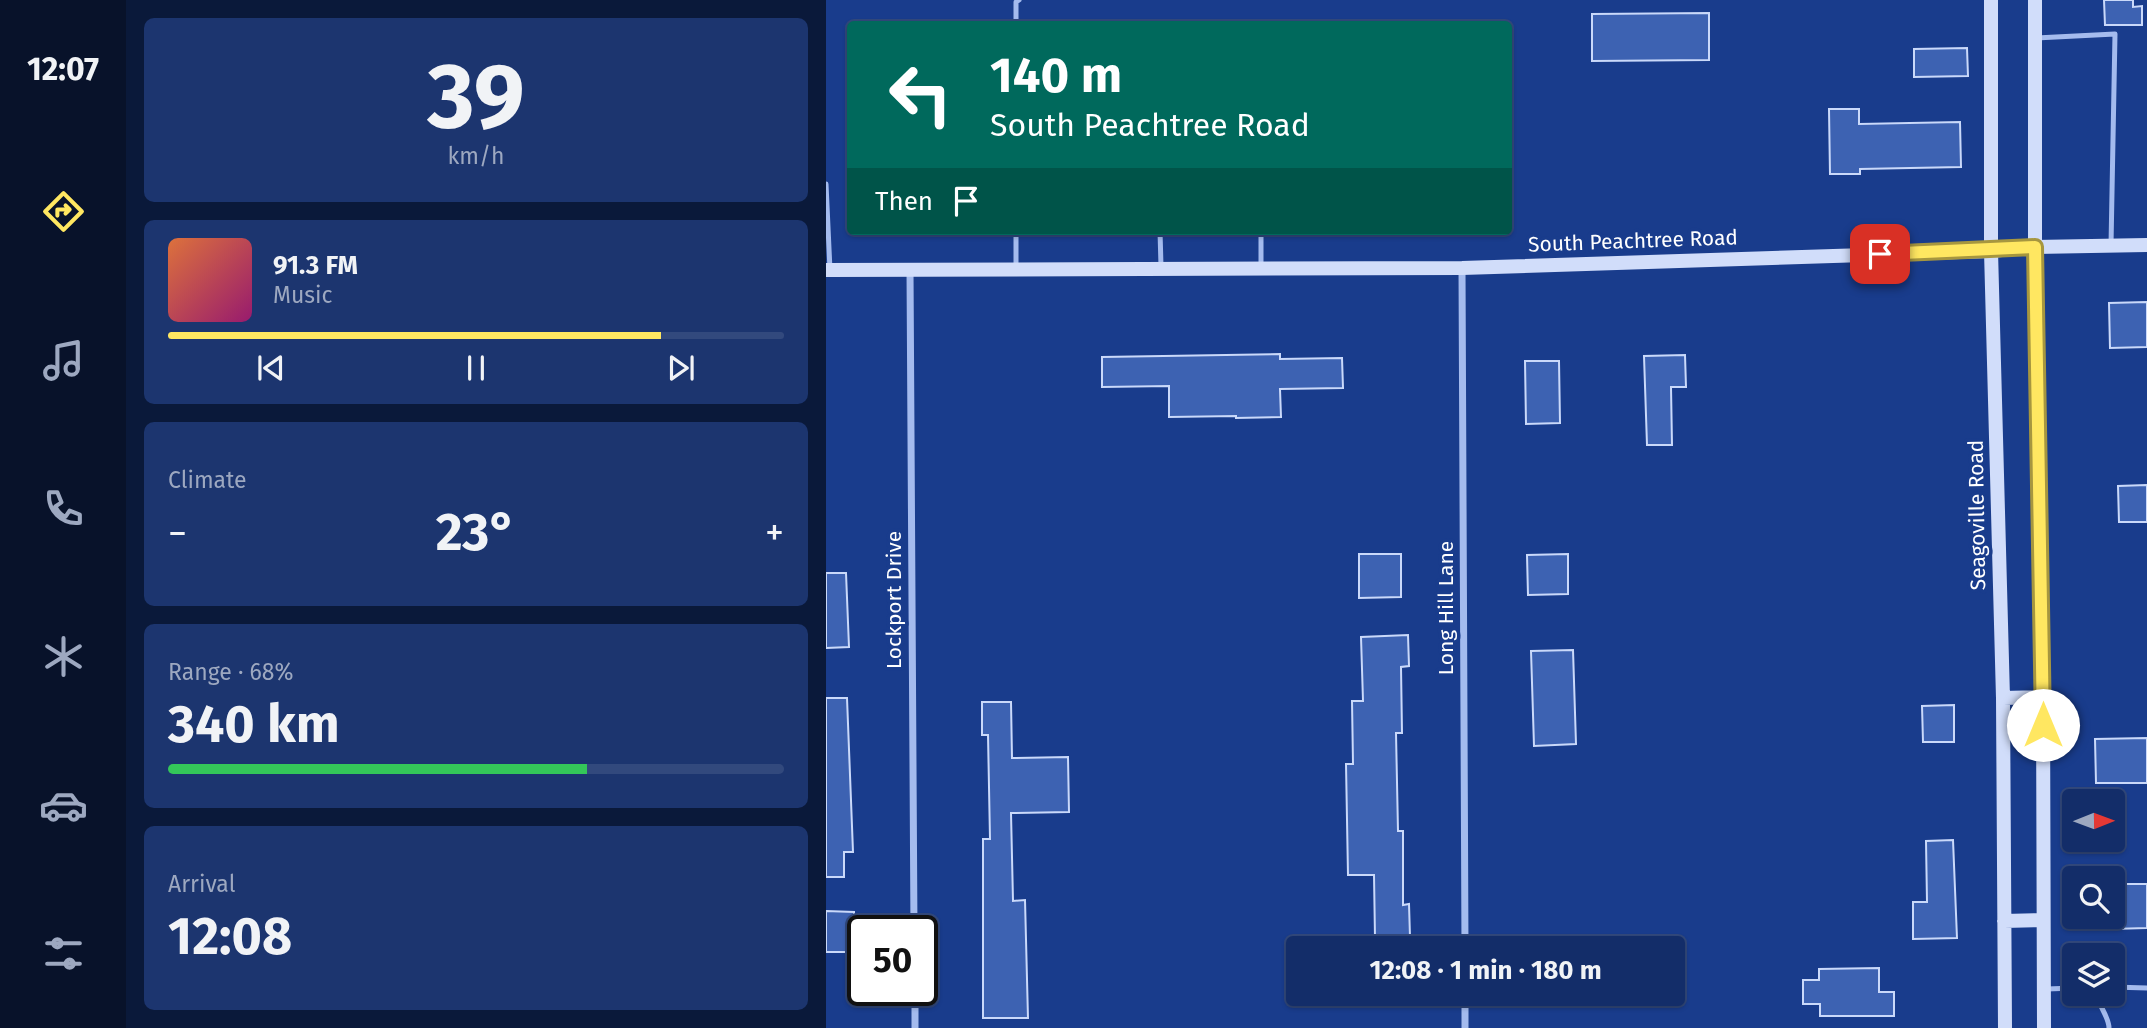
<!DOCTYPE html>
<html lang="en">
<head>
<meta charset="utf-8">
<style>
	:root { --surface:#132d69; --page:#1c356f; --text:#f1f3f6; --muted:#9da8c0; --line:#32497d; --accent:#ffe761 }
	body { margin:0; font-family:"Fira Sans",sans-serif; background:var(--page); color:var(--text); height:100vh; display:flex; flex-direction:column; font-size:26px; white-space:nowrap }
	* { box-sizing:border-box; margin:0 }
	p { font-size:23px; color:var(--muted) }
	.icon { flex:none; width:38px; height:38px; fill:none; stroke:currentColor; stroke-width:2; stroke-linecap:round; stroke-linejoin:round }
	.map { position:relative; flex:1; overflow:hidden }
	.details { display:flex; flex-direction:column; gap:18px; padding:18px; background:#0a193a; width:700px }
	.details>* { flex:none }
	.hud { position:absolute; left:21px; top:21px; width:665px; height:214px; border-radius:7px; box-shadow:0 2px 5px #0004,0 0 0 2px var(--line); background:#00695c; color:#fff; overflow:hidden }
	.needle { width:46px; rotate:89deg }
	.fabs { position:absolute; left:1236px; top:789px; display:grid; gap:14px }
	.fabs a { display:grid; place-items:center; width:63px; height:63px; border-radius:7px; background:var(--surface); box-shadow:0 2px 5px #0004,0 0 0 2px var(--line); font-size:35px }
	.speed { position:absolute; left:21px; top:915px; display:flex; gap:14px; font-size:35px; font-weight:700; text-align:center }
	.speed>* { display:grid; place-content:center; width:91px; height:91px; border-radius:50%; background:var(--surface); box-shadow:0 2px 5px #0004,0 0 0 2px var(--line); line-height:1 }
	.speed .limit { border:4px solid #111; border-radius:10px; background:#fff; color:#111 }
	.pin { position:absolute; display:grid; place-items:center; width:60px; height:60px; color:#fff; margin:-30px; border-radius:14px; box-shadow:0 4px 10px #0006 }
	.me { position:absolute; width:77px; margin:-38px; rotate:0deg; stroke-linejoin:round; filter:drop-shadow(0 0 5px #0008) }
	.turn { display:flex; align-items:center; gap:24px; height:147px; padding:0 28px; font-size:32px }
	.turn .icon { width:91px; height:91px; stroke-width:2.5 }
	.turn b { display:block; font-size:49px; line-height:60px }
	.then { display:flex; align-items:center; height:66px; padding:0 28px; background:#0003; gap:14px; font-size:26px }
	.big { font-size:52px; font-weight:700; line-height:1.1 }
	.details .card { flex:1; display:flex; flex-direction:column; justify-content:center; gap:10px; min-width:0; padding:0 24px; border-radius:10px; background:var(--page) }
	.details .dial { align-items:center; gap:0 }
	.dial b { font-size:91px; line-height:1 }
	.song { display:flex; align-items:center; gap:21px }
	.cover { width:84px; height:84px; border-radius:10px; background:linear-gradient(135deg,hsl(20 70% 55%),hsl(320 70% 35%)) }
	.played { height:7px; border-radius:4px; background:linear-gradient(90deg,var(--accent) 80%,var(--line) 80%) }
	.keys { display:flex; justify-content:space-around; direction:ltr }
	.heat { display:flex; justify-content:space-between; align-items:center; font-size:38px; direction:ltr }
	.charge { height:10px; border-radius:5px; background:linear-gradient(90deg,#34c759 68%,var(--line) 0) }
	.trip { position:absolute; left:460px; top:936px; width:399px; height:70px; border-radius:7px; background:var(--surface); box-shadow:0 2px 5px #0004,0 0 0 2px var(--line); font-weight:700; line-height:70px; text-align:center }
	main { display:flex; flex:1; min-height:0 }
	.tab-bar { display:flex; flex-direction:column; width:126px; justify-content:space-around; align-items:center; background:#08122a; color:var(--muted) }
	.tab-bar .icon { width:49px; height:49px }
	.tab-bar .selected { color:var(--accent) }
	.tab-bar b { font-size:32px; color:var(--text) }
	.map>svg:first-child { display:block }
	.building { fill:#3d62b2; stroke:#cad9fa; stroke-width:2 }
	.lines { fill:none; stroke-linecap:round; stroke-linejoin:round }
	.service { stroke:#a4bbee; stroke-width:5 }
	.minor { stroke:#a4bbee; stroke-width:7 }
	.secondary { stroke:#d1ddfa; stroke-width:14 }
	.route-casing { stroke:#a6963f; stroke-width:18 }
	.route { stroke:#ffe761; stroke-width:12 }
	.labels { text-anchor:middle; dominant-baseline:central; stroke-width:7; stroke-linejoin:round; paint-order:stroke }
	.street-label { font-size:21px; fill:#fff; stroke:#193c8c }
</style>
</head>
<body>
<main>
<nav class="tab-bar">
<b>12:07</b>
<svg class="icon selected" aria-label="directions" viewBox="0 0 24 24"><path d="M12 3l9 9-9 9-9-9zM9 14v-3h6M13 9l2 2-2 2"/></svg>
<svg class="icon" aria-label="music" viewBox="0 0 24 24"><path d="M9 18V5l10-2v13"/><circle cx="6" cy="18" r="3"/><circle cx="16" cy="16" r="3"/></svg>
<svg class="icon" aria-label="phone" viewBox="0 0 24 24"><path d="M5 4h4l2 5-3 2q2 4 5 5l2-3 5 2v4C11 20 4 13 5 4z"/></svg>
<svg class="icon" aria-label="climate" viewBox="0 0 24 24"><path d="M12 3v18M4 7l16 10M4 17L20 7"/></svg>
<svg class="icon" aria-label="car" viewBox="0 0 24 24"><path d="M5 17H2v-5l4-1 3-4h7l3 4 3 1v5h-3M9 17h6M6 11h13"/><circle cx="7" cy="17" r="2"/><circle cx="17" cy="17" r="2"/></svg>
<svg class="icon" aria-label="filters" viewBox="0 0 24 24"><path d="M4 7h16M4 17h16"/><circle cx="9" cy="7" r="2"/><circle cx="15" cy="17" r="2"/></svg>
</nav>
<section class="details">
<div class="card dial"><b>39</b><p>km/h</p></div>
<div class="card">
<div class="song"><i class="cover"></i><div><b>91.3 FM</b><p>Music</p></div></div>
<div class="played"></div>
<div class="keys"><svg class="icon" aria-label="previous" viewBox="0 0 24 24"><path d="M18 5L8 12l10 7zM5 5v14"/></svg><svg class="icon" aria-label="pause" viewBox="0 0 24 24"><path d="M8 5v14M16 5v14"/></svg><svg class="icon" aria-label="next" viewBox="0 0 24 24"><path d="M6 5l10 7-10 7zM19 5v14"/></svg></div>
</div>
<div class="card"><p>Climate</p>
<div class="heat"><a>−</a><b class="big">23°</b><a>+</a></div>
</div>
<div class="card"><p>Range · 68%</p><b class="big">340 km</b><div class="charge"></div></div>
<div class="card"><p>Arrival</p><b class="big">12:08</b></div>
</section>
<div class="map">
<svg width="1321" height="1028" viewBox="0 0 1321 1028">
	<rect width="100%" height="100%" fill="#193c8c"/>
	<path class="building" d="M 1278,0 L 1307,0 L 1307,7 L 1316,6 L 1316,25 L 1279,25 Z
		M 883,13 L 883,60 L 766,61 L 766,14 Z
		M 1141,48 L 1142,76 L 1088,77 L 1088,49 Z
		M 1003,109 L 1033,109 L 1033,124 L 1134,122 L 1135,167 L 1034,169 L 1034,174 L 1004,174 Z
		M 1321,302 L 1321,347 L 1284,348 L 1283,303 Z
		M 454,354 L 454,359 L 516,358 L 517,388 L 454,389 L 455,417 L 410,418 L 410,416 L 343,417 L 343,386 L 276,387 L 276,357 Z
		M 859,355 L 860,387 L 845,387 L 846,445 L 821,445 L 818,356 Z
		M 699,361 L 733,361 L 734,423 L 700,424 Z
		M 1321,485 L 1321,522 L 1293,522 L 1292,486 Z
		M 533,554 L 575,554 L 575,597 L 533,598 Z
		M 742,554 L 742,594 L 702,595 L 701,555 Z
		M 0,573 L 20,573 L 23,647 L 0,648 Z
		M 582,635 L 583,666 L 575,667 L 576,733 L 570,733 L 572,831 L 577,831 L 577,905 L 583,904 L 584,937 L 549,938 L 548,875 L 522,875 L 520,764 L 527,764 L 526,701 L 537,701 L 535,637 Z
		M 747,650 L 750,744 L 708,746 L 705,651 Z
		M 0,698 L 21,698 L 27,852 L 18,852 L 18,877 L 0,877 Z
		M 156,702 L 185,702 L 186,758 L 242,757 L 243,812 L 185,813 L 187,901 L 199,900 L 202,1018 L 157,1018 L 157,839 L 164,839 L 162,735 L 156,735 Z
		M 1128,705 L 1128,742 L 1097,742 L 1096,706 Z
		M 1321,738 L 1321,783 L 1270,783 L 1269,739 Z
		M 1127,840 L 1131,938 L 1087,939 L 1087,902 L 1101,902 L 1100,841 Z
		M 1286,884 L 1321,884 L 1321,928 L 1286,929 Z
		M 0,911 L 28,912 L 28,952 L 0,952 Z
		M 1053,968 L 1053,992 L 1068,992 L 1068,1016 L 994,1016 L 994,1004 L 977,1004 L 977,980 L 993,980 L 993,969 Z"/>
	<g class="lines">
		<path class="service" d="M 190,24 L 190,2 L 193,0
			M 1210,38 L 1289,34 L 1285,245
			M 0,184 L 4,270
			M 334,231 L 335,266
			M 435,231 L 435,268
			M 190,266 L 190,231
			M 1286,987 L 1321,988
			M 1221,989 L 1248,988
			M 1270,994 C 1273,1006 1283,1017 1283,1028"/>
		<path class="minor" d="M 636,268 L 639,948
			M 84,270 L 88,931
			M 89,990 L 89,1028
			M 639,994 L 639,1028"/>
		<path class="secondary" d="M 1165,0 L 1165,251 L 1177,698 L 1179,1028
			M 1209,0 L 1209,247 L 1217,697 L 1218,1028
			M 0,270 L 636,268 L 1165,251 L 1209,247 L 1321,245
			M 1177,698 L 1217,697
			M 1178,921 L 1217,920"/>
	</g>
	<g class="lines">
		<g class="route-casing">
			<path id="route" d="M 1054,254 L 1209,247 L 1217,725"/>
		</g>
		<use href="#route" class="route"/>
	</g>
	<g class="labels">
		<g class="street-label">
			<text transform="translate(807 241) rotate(-2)">South Peachtree Road</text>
			<text transform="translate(1151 515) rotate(-91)">Seagoville Road</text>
			<text transform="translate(68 600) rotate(-90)">Lockport Drive</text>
			<text transform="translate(620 608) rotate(-90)">Long Hill Lane</text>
		</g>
	</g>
</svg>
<div class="fabs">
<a><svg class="needle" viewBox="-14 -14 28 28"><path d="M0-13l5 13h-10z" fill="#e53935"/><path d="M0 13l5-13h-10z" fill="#9da8c0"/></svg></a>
<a><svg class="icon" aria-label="search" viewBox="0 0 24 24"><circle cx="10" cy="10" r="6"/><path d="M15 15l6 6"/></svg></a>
<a><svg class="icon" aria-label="layers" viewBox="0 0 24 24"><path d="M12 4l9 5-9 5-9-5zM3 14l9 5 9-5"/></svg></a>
</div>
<div class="speed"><div class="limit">50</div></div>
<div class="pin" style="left:1054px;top:254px;background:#d93025"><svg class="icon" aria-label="arrive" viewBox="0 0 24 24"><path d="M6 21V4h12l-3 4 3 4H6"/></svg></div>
<svg class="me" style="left:1217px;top:725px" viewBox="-20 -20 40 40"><circle r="19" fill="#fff"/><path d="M0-13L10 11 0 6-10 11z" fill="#ffe761"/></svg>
<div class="trip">12:08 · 1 min · 180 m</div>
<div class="hud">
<div class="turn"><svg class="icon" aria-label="left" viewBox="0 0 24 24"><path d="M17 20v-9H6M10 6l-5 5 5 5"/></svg><div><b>140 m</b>South Peachtree Road</div></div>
<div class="then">Then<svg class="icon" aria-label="arrive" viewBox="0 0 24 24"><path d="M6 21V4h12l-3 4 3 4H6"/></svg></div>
</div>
</div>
</main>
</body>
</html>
